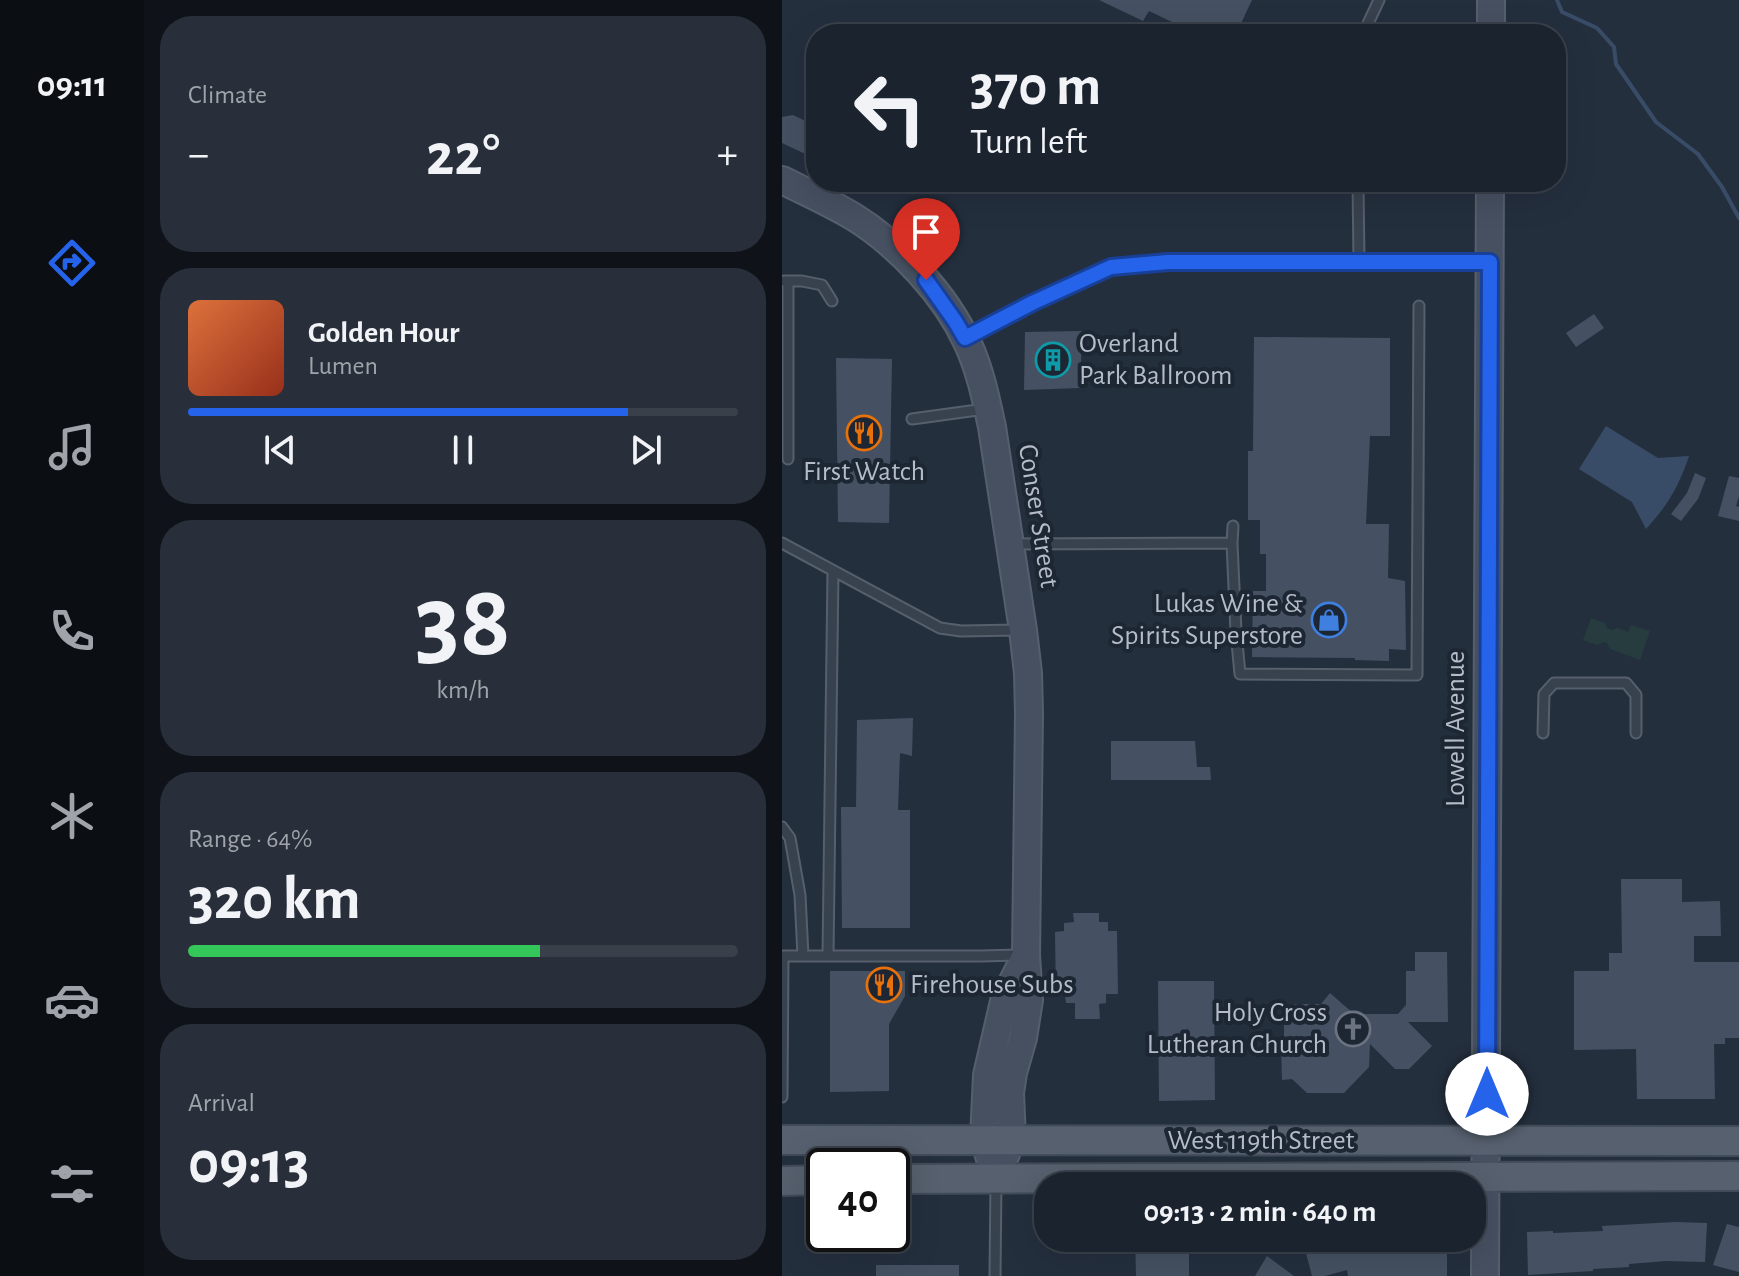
<!DOCTYPE html>
<html lang="en">
<head>
<meta charset="utf-8">
<style>
	:root { --surface:#1b232e; --page:#282f3a; --text:#f1f3f6; --muted:#a0a4aa; --line:#39404a; --accent:#2563eb }
	body { margin:0; font-family:"Alegreya Sans",sans-serif; background:var(--page); color:var(--text); height:100vh; display:flex; flex-direction:column; font-size:30px; white-space:nowrap }
	* { box-sizing:border-box; margin:0 }
	p { font-size:26px; color:var(--muted) }
	.icon { flex:none; width:44px; height:44px; fill:none; stroke:currentColor; stroke-width:2; stroke-linecap:round; stroke-linejoin:round }
	.map { position:relative; flex:1; overflow:hidden }
	.side { display:flex; flex-direction:column; gap:16px; padding:16px; background:#0f1319; width:638px }
	.side>* { flex:none }
	.guide { position:absolute; left:24px; top:24px; width:760px; height:168px; border-radius:32px; box-shadow:0 8px 32px #0002,0 0 0 2px var(--line); background:#1b232e; color:var(--text); overflow:hidden }
	.speed { position:absolute; left:24px; top:1148px; display:flex; gap:16px; font-size:40px; font-weight:700; text-align:center }
	.speed>* { display:grid; place-content:center; width:104px; height:104px; border-radius:50%; background:var(--surface); box-shadow:0 8px 32px #0002,0 0 0 2px var(--line); line-height:1 }
	.speed .limit { border:4px solid #111; border-radius:12px; background:#fff; color:#111 }
	.pin { position:absolute; display:grid; place-items:center; width:68px; height:68px; color:#fff; margin:-82px -34px; border-radius:50% 50% 50% 0; rotate:-45deg; box-shadow:0 0 8px #0007 }
	.pin .icon { rotate:45deg }
	.me { position:absolute; width:88px; margin:-44px; rotate:0deg; stroke-linejoin:round; filter:drop-shadow(0 0 6px #0008) }
	.turn { display:flex; align-items:center; gap:28px; height:168px; padding:0 32px; font-size:36px }
	.turn .icon { width:104px; height:104px; stroke-width:2.5 }
	.turn b { display:block; font-size:56px; line-height:68px }
	.big { font-size:60px; font-weight:600; line-height:1.1 }
	.side .widget { flex:1; display:flex; flex-direction:column; justify-content:center; gap:12px; min-width:0; padding:0 28px; border-radius:32px; background:var(--page) }
	.side .dial { align-items:center; gap:0 }
	.dial b { font-size:104px; line-height:1 }
	.song { display:flex; align-items:center; gap:24px }
	.cover { width:96px; height:96px; border-radius:12px; background:linear-gradient(135deg,hsl(20 70% 55%),hsl(10 70% 35%)) }
	.played { height:8px; border-radius:4px; background:linear-gradient(90deg,var(--accent) 80%,var(--line) 80%) }
	.keys { display:flex; justify-content:space-around; direction:ltr }
	.heat { display:flex; justify-content:space-between; align-items:center; font-size:44px; direction:ltr }
	.charge { height:12px; border-radius:6px; background:linear-gradient(90deg,#34c759 64%,var(--line) 0) }
	.trip { position:absolute; left:252px; top:1172px; width:452px; height:80px; border-radius:32px; background:var(--surface); box-shadow:0 8px 32px #0002,0 0 0 2px var(--line); font-weight:600; line-height:80px; text-align:center }
	main { display:flex; flex:1; min-height:0 }
	.menu { display:flex; flex-direction:column; width:144px; justify-content:space-around; align-items:center; background:#0b0e12; color:var(--muted) }
	.menu .icon { width:56px; height:56px }
	.menu .active { color:var(--accent) }
	.menu b { font-size:36px; color:var(--text) }
	.map>svg:first-child { display:block }
	.green { fill:#263c3f }
	.water { fill:#394c67 }
	.lines { fill:none; stroke-linecap:round; stroke-linejoin:round }
	.stream { stroke:#394c67; stroke-width:4 }
	.building { fill:#455162 }
	.lane-casing { stroke:#565f6c; stroke-width:13 }
	.secondary-casing { stroke:#565f6c; stroke-width:30 }
	.primary-casing { stroke:#414a57; stroke-width:32 }
	.lane { stroke:#38414e; stroke-width:9 }
	.secondary { stroke:#465061; stroke-width:26 }
	.primary { stroke:#56606e; stroke-width:28 }
	.route-casing { stroke:#184099; stroke-width:20 }
	.route { stroke:#2563eb; stroke-width:14 }
	.labels { text-anchor:middle; dominant-baseline:central; stroke-width:8; stroke-linejoin:round; paint-order:stroke }
	.poi-label { font-size:28px; fill:#b4bcc9; stroke:#1d2633; text-anchor:start }
	.street-label { font-size:28px; fill:#b4bcc9; stroke:#1d2633 }
</style>
</head>
<body>
<main>
<nav class="menu">
<b>09:11</b>
<svg class="icon active" aria-label="directions" viewBox="0 0 24 24"><path d="M12 3l9 9-9 9-9-9zM9 14v-3h6M13 9l2 2-2 2"/></svg>
<svg class="icon" aria-label="music" viewBox="0 0 24 24"><path d="M9 18V5l10-2v13"/><circle cx="6" cy="18" r="3"/><circle cx="16" cy="16" r="3"/></svg>
<svg class="icon" aria-label="phone" viewBox="0 0 24 24"><path d="M5 4h4l2 5-3 2q2 4 5 5l2-3 5 2v4C11 20 4 13 5 4z"/></svg>
<svg class="icon" aria-label="climate" viewBox="0 0 24 24"><path d="M12 3v18M4 7l16 10M4 17L20 7"/></svg>
<svg class="icon" aria-label="car" viewBox="0 0 24 24"><path d="M5 17H2v-5l4-1 3-4h7l3 4 3 1v5h-3M9 17h6M6 11h13"/><circle cx="7" cy="17" r="2"/><circle cx="17" cy="17" r="2"/></svg>
<svg class="icon" aria-label="filters" viewBox="0 0 24 24"><path d="M4 7h16M4 17h16"/><circle cx="9" cy="7" r="2"/><circle cx="15" cy="17" r="2"/></svg>
</nav>
<section class="side">
<div class="widget"><p>Climate</p>
<div class="heat"><a>−</a><b class="big">22°</b><a>+</a></div>
</div>
<div class="widget">
<div class="song"><i class="cover"></i><div><b>Golden Hour</b><p>Lumen</p></div></div>
<div class="played"></div>
<div class="keys"><svg class="icon" aria-label="previous" viewBox="0 0 24 24"><path d="M18 5L8 12l10 7zM5 5v14"/></svg><svg class="icon" aria-label="pause" viewBox="0 0 24 24"><path d="M8 5v14M16 5v14"/></svg><svg class="icon" aria-label="next" viewBox="0 0 24 24"><path d="M6 5l10 7-10 7zM19 5v14"/></svg></div>
</div>
<div class="widget dial"><b>38</b><p>km/h</p></div>
<div class="widget"><p>Range · 64%</p><b class="big">320 km</b><div class="charge"></div></div>
<div class="widget"><p>Arrival</p><b class="big">09:13</b></div>
</section>
<div class="map">
<svg width="957" height="1276" viewBox="0 0 957 1276">
	<rect width="100%" height="100%" fill="#242f3e"/>
	<path class="green" d="M 809,618 L 823,623 L 825,628 L 830,630 L 836,628 L 846,632 L 849,625 L 868,631 L 858,660 L 828,649 L 825,643 L 821,642 L 815,645 L 801,640 Z"/>
	<path class="water" d="M 824,426 L 876,458 L 907,456 C 897,486 886,505 864,529 L 850,502 L 797,469 Z"/>
	<g class="lines">
		<path class="stream" d="M 775,0 L 780,12 L 815,28 L 832,47 L 834,64 L 874,122 L 916,154 L 940,187 L 957,218"/>
	</g>
	<path class="building" d="M 317,0 L 470,0 L 454,34 L 442,34 L 424,26 L 422,31 L 416,28 L 413,33 L 367,11 L 361,21 Z
		M 11,115 L 34,126 L 34,159 L 0,143 L 0,117 Z
		M 812,314 L 822,328 L 794,347 L 784,333 Z
		M 300,331 L 298,388 L 242,390 L 243,332 Z
		M 472,337 L 608,338 L 608,436 L 588,436 L 584,524 L 607,524 L 606,578 L 623,581 L 624,650 L 607,649 L 607,661 L 573,660 L 573,658 L 470,657 L 471,591 L 484,591 L 484,554 L 478,554 L 478,520 L 466,520 L 466,451 L 471,451 Z
		M 54,358 L 110,359 L 107,523 L 56,522 Z
		M 913,473 L 924,478 L 916,499 L 899,521 L 889,514 L 905,493 Z
		M 947,476 L 957,478 L 957,496 L 954,506 L 957,507 L 957,521 L 936,516 Z
		M 131,718 L 130,756 L 118,753 L 116,810 L 128,810 L 128,928 L 60,928 L 59,807 L 74,807 L 75,720 Z
		M 329,741 L 413,741 L 415,767 L 428,767 L 429,780 L 329,780 Z
		M 839,879 L 900,879 L 900,902 L 938,901 L 939,936 L 912,936 L 912,962 L 957,962 L 957,1038 L 943,1038 L 943,1044 L 932,1044 L 933,1099 L 855,1099 L 854,1049 L 792,1050 L 792,971 L 827,971 L 827,953 L 840,953 Z
		M 291,913 L 317,913 L 317,922 L 326,922 L 326,931 L 335,931 L 336,994 L 324,994 L 324,1003 L 317,1004 L 318,1019 L 293,1019 L 293,1003 L 284,1003 L 283,995 L 274,996 L 273,932 L 282,931 L 282,923 L 292,922 Z
		M 633,952 L 665,952 L 666,1022 L 626,1022 L 650,1046 L 627,1069 L 613,1069 L 588,1044 L 587,1067 L 562,1093 L 525,1093 L 510,1079 L 500,1080 L 499,1044 L 502,1044 L 502,1004 L 539,1004 L 548,993 L 572,1014 L 616,1014 L 624,1005 L 624,971 L 633,971 Z
		M 48,971 L 123,971 L 123,996 L 107,1024 L 107,1091 L 48,1092 Z
		M 376,981 L 432,981 L 433,1100 L 377,1101 Z
		M 893,1222 L 925,1223 L 923,1262 L 884,1261 L 847,1264 L 847,1267 L 811,1269 L 811,1271 L 746,1275 L 745,1232 L 771,1231 L 771,1233 L 821,1231 L 820,1226 Z
		M 945,1224 L 957,1227 L 957,1272 L 931,1265 Z
		M 353,1238 L 407,1238 L 407,1276 L 354,1276 Z
		M 520,1238 L 665,1238 L 665,1276 L 566,1276 L 565,1270 L 543,1276 L 530,1276 Z
		M 485,1256 L 512,1276 L 473,1276 Z
		M 94,1265 L 177,1265 L 177,1276 L 94,1276 Z"/>
	<g class="lines">
		<g class="lane-casing">
			<path id="lane" d="M 582,32 L 597,0
				M 576,182 L 577,262
				M 2,281 L 20,281 L 40,285 L 50,301
				M 6,281 L 6,459
				M 186,336 L 250,303 L 329,267 L 386,262 L 707,262
				M 130,419 L 203,409
				M 0,543 L 158,628 L 179,631 L 237,630
				M 450,543 L 454,632 L 458,674 L 635,675 L 637,306
				M 231,544 L 450,543 L 451,526
				M 761,733 L 762,694 L 772,683 L 844,683 L 854,695 L 854,733
				M 0,827 L 8,838 L 18,895 L 21,956
				M 0,956 L 199,956 L 241,955
				M 46,956 L 51,571
				M 0,1097 L 1,956
				M 213,1276 L 214,1181"/>
		</g>
		<g class="secondary-casing">
			<path id="secondary" d="M 709,34 L 709,0
				M 0,180 C 24,192 49,203 72,217 C 117,245 164,295 186,344 C 198,370 204,399 210,427 L 241,630 L 246,673 L 247,714 L 244,955 L 247,1000 L 241,1038 L 231,1073 L 228,1093 L 230,1139 L 214,1178
				M 208,1159 L 202,1139 L 205,1075 L 223,997 L 244,955
				M 703,1276 L 708,182"/>
		</g>
		<g class="primary-casing">
			<path id="primary" d="M 0,1140 L 957,1141
				M 110,1179 L 957,1176
				M 0,1181 L 42,1180"/>
		</g>
		<use href="#lane" class="lane"/>
		<use href="#secondary" class="secondary"/>
		<use href="#primary" class="primary"/>
	</g>
	<g class="lines">
		<g class="route-casing">
			<path id="route" d="M 144,280 L 173,321 L 183,338 L 250,303 L 329,267 L 386,262 L 708,262 L 705,1094"/>
		</g>
		<use href="#route" class="route"/>
	</g>
	<defs>
		<g id="building-ring" transform="scale(1.8)"><circle r="9.5" fill="#1d2633" stroke="#0f9aa8" stroke-width="1.5"/><path d="M-4-6H4V6H1V3H-1V6H-4ZM-2.5-4.3h1.7v1.8h-1.7ZM.8-4.3h1.7v1.8H.8ZM-2.5-1h1.7V.8h-1.7ZM.8-1h1.7V.8H.8Z" fill="#0f9aa8"/></g>
		<g id="restaurant-ring" transform="scale(1.8)"><circle r="9.5" fill="#1d2633" stroke="#e8710a" stroke-width="1.5"/><path d="M-5-6h1v4h1v-4h1v4h1v-4h1v5L-1.5 .5V6h-2V.5L-5-1ZM5-6V6H3V1.5H1.5Q1.5-4 5-6Z" fill="#e8710a"/></g>
		<g id="shop-ring" transform="scale(1.8)"><circle r="9.5" fill="#1d2633" stroke="#3f7fe0" stroke-width="1.5"/><path d="M-5-2.5h2.3a2.7 3.5 0 0 1 5.4 0H5L5.5 6h-11ZM-1.5-2.5h3a1.5 2.3 0 0 0-3 0Z" fill="#3f7fe0"/></g>
		<g id="church-ring" transform="scale(1.8)"><circle r="9.5" fill="#1d2633" stroke="#6b7280" stroke-width="1.5"/><path d="M-1.2-6h2.4v3.5h3.3v2.4h-3.3V6h-2.4V-.1h-3.3v-2.4h3.3Z" fill="#6b7280"/></g>
	</defs>
	<g fill-rule="evenodd">
		<use href="#building-ring" x="271" y="360"/>
		<use href="#restaurant-ring" x="82" y="433"/>
		<use href="#shop-ring" x="547" y="620"/>
		<use href="#restaurant-ring" x="102" y="985"/>
		<use href="#church-ring" x="571" y="1029"/>
	</g>
	<g class="labels">
		<g class="poi-label">
			<text x="297" y="344">Overland<tspan x="297" dy="32">Park Ballroom</tspan></text>
			<text x="82" y="472" text-anchor="middle">First Watch</text>
			<text x="521" y="604" text-anchor="end">Lukas Wine &amp;<tspan x="521" dy="32">Spirits Superstore</tspan></text>
			<text x="128" y="985">Firehouse Subs</text>
			<text x="545" y="1013" text-anchor="end">Holy Cross<tspan x="545" dy="32">Lutheran Church</tspan></text>
		</g>
		<g class="street-label">
			<text transform="translate(256 516) rotate(81)">Conser Street</text>
			<text transform="translate(674 729) rotate(-90)">Lowell Avenue</text>
			<text x="479" y="1141">West 119th Street</text>
		</g>
	</g>
</svg>
<div class="speed"><div class="limit">40</div></div>
<div class="pin" style="left:144px;top:280px;background:#d93025"><svg class="icon" aria-label="arrive" viewBox="0 0 24 24"><path d="M6 21V4h12l-3 4 3 4H6"/></svg></div>
<svg class="me" style="left:705px;top:1094px" viewBox="-20 -20 40 40"><circle r="19" fill="#fff"/><path d="M0-13L10 11 0 6-10 11z" fill="#2563eb"/></svg>
<div class="trip">09:13 · 2 min · 640 m</div>
<div class="guide">
<div class="turn"><svg class="icon" aria-label="left" viewBox="0 0 24 24"><path d="M17 20v-9H6M10 6l-5 5 5 5"/></svg><div><b>370 m</b>Turn left</div></div>
</div>
</div>
</main>
</body>
</html>
